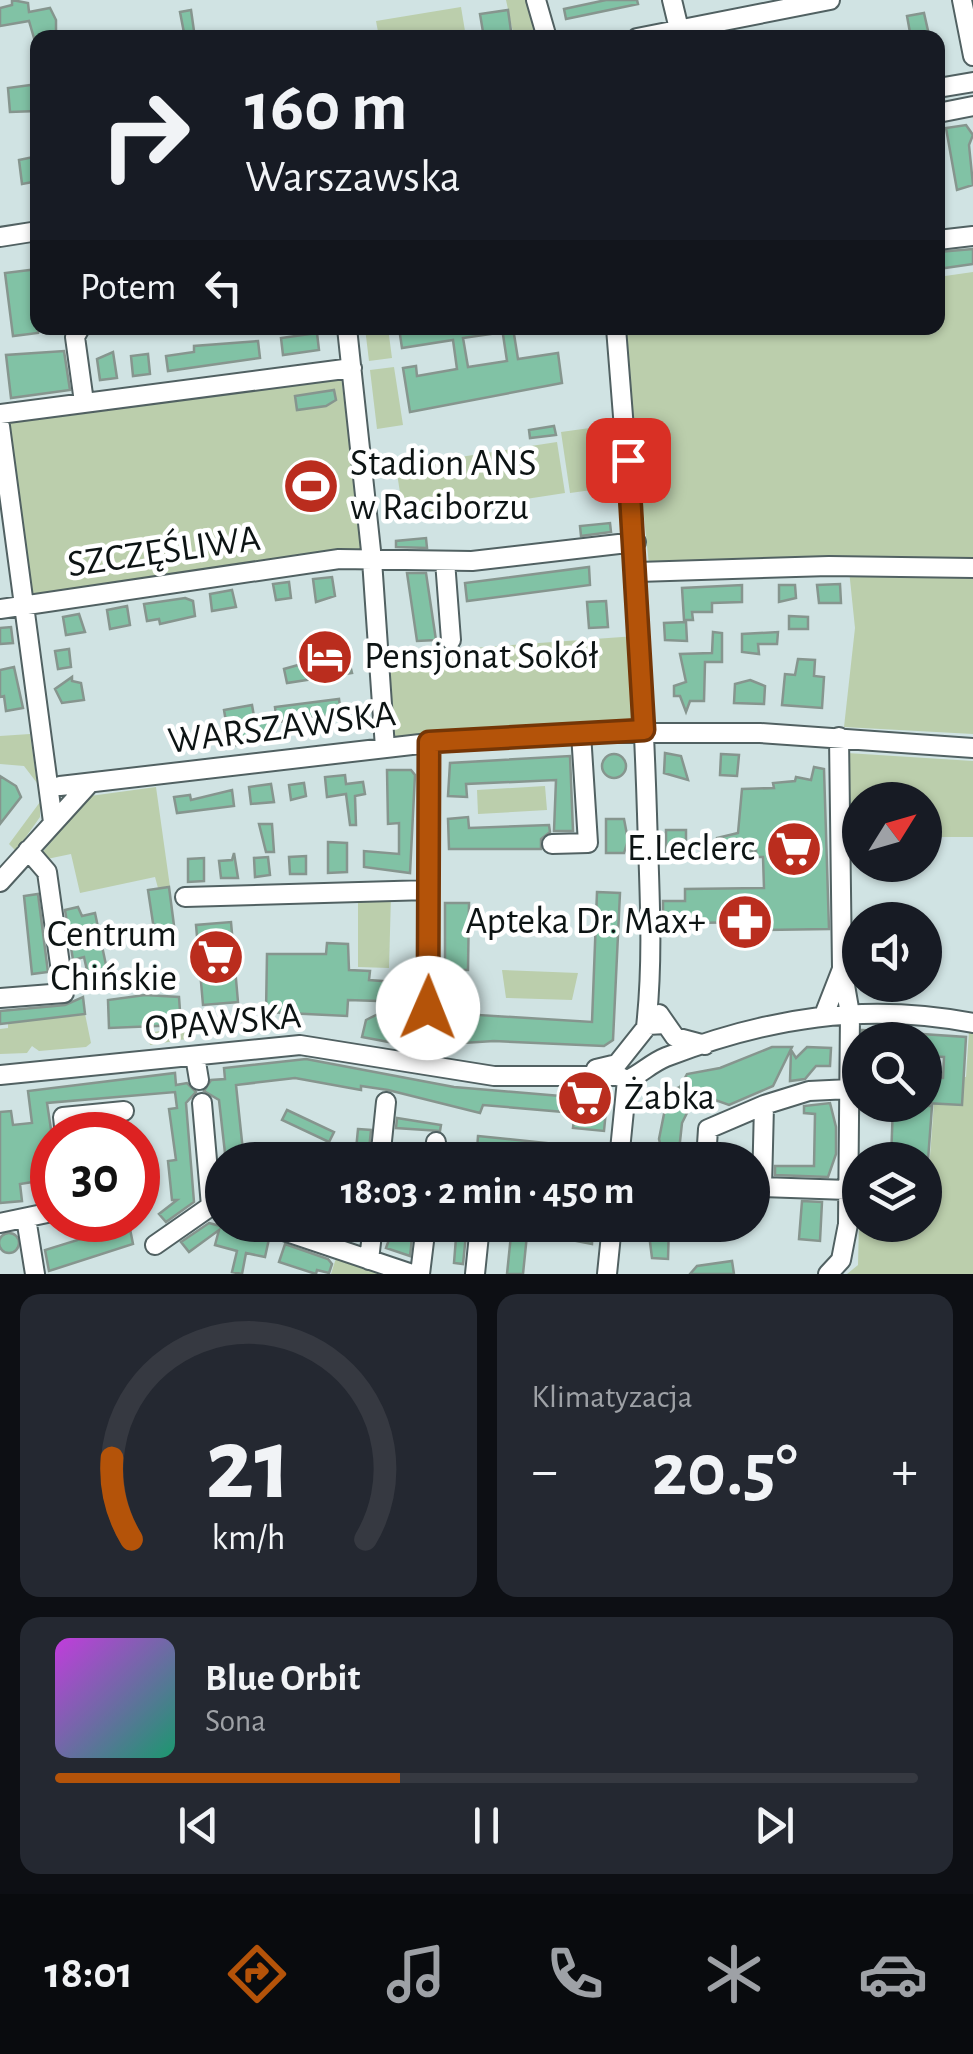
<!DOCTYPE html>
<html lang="pl">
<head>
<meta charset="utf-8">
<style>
	:root { --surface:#171b24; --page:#242831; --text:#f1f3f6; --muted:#9ea1a6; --line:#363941; --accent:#b45309 }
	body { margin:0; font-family:"Alegreya Sans",sans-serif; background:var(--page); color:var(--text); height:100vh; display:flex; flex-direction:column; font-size:38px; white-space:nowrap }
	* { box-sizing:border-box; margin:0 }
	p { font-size:32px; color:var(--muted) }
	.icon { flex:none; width:55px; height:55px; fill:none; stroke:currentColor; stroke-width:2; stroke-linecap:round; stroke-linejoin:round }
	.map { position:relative; height:1274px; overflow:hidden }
	.sheet { display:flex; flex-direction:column; gap:20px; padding:20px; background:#0d0f14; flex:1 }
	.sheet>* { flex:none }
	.guide { position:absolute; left:30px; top:30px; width:915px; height:305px; border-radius:20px; box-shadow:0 2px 8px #0004; background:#171b24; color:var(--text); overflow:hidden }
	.needle { width:65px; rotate:53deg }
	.buttons { position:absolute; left:842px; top:782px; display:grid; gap:20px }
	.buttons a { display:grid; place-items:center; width:100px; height:100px; border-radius:50%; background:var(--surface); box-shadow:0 2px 8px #0004; font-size:50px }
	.speed { position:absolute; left:30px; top:1112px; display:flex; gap:20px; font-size:50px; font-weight:700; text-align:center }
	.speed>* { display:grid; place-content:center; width:130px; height:130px; border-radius:50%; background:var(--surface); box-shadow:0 2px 8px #0004; line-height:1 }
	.speed .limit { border:15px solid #d22; background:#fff; color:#111 }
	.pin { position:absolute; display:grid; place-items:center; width:85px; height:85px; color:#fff; margin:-42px; border-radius:20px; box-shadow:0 5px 15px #0006 }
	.me { position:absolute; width:110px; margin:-55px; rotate:1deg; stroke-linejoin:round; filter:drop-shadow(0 0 8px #0008) }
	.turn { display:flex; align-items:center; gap:35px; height:210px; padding:0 50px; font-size:45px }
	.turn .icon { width:130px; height:130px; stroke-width:2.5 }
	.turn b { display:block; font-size:70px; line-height:85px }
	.then { display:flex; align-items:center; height:95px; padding:0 50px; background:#0003; gap:20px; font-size:38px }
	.big { font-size:75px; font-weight:700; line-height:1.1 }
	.sheet .tile { flex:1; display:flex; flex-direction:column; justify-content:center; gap:15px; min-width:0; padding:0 35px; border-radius:20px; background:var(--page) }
	.sheet .dial { align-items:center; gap:0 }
	.dial svg { height:260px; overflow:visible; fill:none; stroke:var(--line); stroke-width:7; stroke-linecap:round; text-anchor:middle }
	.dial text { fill:var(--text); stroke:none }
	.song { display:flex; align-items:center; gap:30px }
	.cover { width:120px; height:120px; border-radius:15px; background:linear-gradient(135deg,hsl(290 70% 55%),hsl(160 70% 35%)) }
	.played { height:10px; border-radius:5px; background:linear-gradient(90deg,var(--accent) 40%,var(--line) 40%) }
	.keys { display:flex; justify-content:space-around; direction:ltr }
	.heat { display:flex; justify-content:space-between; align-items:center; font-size:55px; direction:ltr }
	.sheet .tiles { flex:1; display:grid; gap:20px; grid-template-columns:1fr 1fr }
	.tile:last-child { grid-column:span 2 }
	.trip { position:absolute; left:205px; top:1142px; width:565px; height:100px; border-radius:50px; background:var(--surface); box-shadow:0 2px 8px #0004; font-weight:700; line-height:100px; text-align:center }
	.tab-bar { display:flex; height:160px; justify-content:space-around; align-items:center; background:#090b0e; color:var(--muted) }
	.tab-bar .icon { width:70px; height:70px }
	.tab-bar .active { color:var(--accent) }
	.tab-bar b { font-size:45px; color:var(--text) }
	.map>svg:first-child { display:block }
	.green { fill:#bbceac }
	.building { fill:#81c2a5; stroke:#86958e; stroke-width:2.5 }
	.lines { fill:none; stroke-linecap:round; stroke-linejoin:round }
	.minor-casing { stroke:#516162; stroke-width:22 }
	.minor { stroke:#fff; stroke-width:18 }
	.route-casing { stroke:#753606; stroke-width:25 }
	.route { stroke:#b45309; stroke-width:18 }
	.labels { text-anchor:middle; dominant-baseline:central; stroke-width:9; stroke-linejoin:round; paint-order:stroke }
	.poi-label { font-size:38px; fill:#0d1414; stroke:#fff; text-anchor:start }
	.street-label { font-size:38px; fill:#0d1414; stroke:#fff }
</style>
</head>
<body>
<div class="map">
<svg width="973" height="1274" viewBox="0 0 973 1274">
	<rect width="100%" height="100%" fill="#d0e3e3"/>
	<path class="green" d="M 506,0 L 526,0 L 538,37 L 514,37 Z
		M 461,7 L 466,37 L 379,37 L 376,21 Z
		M 973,272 L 973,562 L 649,565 L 625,334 L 656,328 L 938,328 L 938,277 Z
		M 365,328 L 388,328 L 392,358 L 369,361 Z
		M 394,367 L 403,425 L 377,429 L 370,370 Z
		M 341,376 L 363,552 L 33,598 L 8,420 Z
		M 590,428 L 599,489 L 570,493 L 561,432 Z
		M 557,442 L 565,493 L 404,518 L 396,467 Z
		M 849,570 L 973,573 L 973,734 L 844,727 L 855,628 Z
		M 636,636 L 634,726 L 395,741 L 389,654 Z
		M 30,734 L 37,783 L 24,766 L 0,764 L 0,736 Z
		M 847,753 L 973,761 L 973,837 L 925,837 L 925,800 L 860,800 L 860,837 L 850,837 Z
		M 545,786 L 547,810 L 478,814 L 477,790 Z
		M 156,787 L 170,887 L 158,888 L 155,877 L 80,893 L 71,854 L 47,859 L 41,854 L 90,796 Z
		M 40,802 L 40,817 L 16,851 L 9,844 Z
		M 358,895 L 391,895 L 389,968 L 358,967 Z
		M 502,970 L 578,973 L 572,1000 L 506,998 Z
		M 85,1014 L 91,1043 L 86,1047 L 39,1051 L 32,1046 L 27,1053 L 0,1054 L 0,1029 L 8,1028 L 8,1023 Z
		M 184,1027 L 186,1039 L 150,1045 L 148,1033 Z
		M 969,1031 L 973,1032 L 973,1274 L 847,1274 L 858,1265 L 859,1223 L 925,1225 L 936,1075 L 966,1077 Z
		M 337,1255 L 378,1268 L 378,1274 L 331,1274 Z"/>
	<path class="building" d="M 12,0 L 28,3 L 29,12 L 50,8 L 56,20 L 56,38 L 34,38 L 29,21 L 0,26 L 0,8 L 12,5 Z
		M 606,0 L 637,0 L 638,4 L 566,19 L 564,9 Z
		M 191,10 L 195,38 L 185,38 L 180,12 Z
		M 508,10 L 512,38 L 484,38 L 480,14 Z
		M 924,13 L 929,35 L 911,38 L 907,16 Z
		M 38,84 L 37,111 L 10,112 L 8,88 Z
		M 966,125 L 973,135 L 969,145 L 973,185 L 957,190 L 946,128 Z
		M 38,156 L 38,181 L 22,184 L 19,160 Z
		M 973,249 L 973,264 L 938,269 L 938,252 Z
		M 38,269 L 38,333 L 13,336 L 5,273 Z
		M 399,328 L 498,328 L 498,333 L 463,338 L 468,367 L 507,361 L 502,328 L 513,328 L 518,359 L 558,353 L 562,383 L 410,412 L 403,368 L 416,366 L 417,376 L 457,369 L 453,340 L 402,348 Z
		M 317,333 L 319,350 L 283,355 L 281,338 Z
		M 258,341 L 260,358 L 168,371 L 166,356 L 194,352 L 194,346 Z
		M 64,351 L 70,390 L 11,398 L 6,355 Z
		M 113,352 L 117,378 L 100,380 L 97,359 Z
		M 148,354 L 150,374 L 133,376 L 131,356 Z
		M 334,390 L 336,400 L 326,406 L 297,410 L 295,396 Z
		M 554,426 L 556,435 L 530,438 L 529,430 Z
		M 610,523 L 611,532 L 581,536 L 580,526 Z
		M 426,538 L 427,548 L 396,547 L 396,541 Z
		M 589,567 L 590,585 L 467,601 L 465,583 Z
		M 407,573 L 426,573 L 436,640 L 417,641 Z
		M 332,577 L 335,596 L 316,602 L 313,579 Z
		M 289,582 L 291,598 L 276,600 L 273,584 Z
		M 840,584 L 841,603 L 819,603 L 817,585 Z
		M 742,585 L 742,602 L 712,603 L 712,612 L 692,612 L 693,620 L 684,620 L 682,588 Z
		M 779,585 L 795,585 L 796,598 L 779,602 Z
		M 232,590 L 236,607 L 212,611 L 210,594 Z
		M 185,598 L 193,601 L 195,616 L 160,624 L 159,619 L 147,621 L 144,604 Z
		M 606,601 L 608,627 L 589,628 L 587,602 Z
		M 127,606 L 130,625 L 110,629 L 107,610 Z
		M 79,614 L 85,632 L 66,635 L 63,617 Z
		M 789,616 L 808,617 L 808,629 L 789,629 Z
		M 686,622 L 687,641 L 665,640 L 664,623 Z
		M 11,627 L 13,643 L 0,644 L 0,628 Z
		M 713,632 L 722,633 L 722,662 L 705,662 L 704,701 L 690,701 L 686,712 L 680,696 L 674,696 L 674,686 L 686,682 L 680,654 L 712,653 Z
		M 778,632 L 777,644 L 758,644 L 759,654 L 742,652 L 742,634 Z
		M 69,649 L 71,667 L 58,669 L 55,651 Z
		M 347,653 L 352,673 L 287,683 L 284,669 L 330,656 L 332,669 Z
		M 798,659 L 815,660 L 814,676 L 824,677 L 822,708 L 782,705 L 785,674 L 795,675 Z
		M 14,667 L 23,708 L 6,711 L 4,696 L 0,697 L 0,670 Z
		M 72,677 L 72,681 L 81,683 L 84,700 L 62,703 L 55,689 Z
		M 750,680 L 765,686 L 764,704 L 734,703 L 735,684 Z
		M 339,699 L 341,714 L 277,722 L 275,707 Z
		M 252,705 L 255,722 L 269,720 L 272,740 L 230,746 L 224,710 Z
		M 665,753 L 681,756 L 688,780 L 664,773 Z
		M602 766a12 12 0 1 1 24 0a12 12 0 1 1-24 0Z
		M 721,754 L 739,755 L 737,776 L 720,775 Z
		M 570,756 L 573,831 L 554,831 L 556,780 L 466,784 L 467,797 L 448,796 L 450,763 Z
		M 814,767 L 824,769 L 829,929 L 765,930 L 765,922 L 685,923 L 675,921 L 675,916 L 663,916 L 663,901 L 685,901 L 685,889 L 764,888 L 763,857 L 756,857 L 756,851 L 717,851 L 717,838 L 738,833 L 742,789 L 774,788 L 773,783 L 795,781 L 796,777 L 811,780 Z
		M 387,770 L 411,770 L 415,775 L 410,873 L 364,867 L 364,851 L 399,854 L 399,823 L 388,824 Z
		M 345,775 L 346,784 L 363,782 L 365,794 L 355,796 L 356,825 L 350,825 L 346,794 L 327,797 L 325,777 Z
		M 0,776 L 16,786 L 21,797 L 0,824 Z
		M 304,783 L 306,796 L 291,800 L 289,785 Z
		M 271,784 L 274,802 L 251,804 L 249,787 Z
		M 232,790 L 234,806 L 177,813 L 174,797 L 190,795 L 191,800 Z
		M 468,817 L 469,828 L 549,825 L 550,832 L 541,839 L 541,849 L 449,849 L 448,819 Z
		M 606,819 L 624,819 L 628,840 L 624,853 L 606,853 Z
		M 259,824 L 272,824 L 274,852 L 266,852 Z
		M 666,830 L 686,830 L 686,852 L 666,852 Z
		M 328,842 L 347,843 L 347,872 L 328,873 Z
		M 234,853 L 238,878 L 221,878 L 219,861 L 232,860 Z
		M 306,856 L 306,874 L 290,874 L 289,857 Z
		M 268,857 L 270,875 L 255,877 L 254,858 Z
		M 204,858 L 204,881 L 188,882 L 188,859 Z
		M 169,887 L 176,941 L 156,943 L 148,890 Z
		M 597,892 L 620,893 L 613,1040 L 604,1046 L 494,1041 L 448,1044 L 447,1013 L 592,1022 Z
		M 38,894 L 48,972 L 32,974 L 24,896 Z
		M 445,903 L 469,903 L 468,970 L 445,970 Z
		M 78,907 L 82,916 L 95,913 L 106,965 L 112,968 L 114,980 L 90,984 L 84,957 L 73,960 L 65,910 Z
		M 231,922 L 238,1002 L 203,1005 L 196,925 Z
		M 327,943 L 348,944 L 349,970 L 370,971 L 369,980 L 410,983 L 410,1010 L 395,1011 L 394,1026 L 413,1029 L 410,1046 L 362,1037 L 366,1020 L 378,1014 L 378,1001 L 348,1000 L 347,1016 L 266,1012 L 267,954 L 326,954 Z
		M 145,995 L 179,997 L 181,1025 L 109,1028 L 108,1000 Z
		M 83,997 L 85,1014 L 0,1024 L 0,1011 L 65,1005 Z
		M 862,1030 L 966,1037 L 962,1105 L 925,1103 L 925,1077 L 943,1078 L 944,1057 L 925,1056 L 925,1040 L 862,1040 Z
		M 772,1047 L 792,1047 L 773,1086 L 729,1105 L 693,1092 L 698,1106 L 688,1111 L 682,1123 L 678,1160 L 664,1160 L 659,1139 L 665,1109 L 660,1105 L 670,1091 L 680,1087 L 687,1074 L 720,1068 Z
		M 807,1047 L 831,1048 L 830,1066 L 816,1066 L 805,1079 L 790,1081 L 791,1050 L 796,1058 Z
		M 306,1059 L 454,1087 L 607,1100 L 604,1131 L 573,1128 L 575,1113 L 483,1105 L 480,1113 L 388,1090 L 361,1086 L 361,1090 L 295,1078 L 236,1085 L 243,1151 L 225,1153 L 219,1100 L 204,1091 L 211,1080 L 225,1079 L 224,1068 Z
		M 175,1073 L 176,1085 L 187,1083 L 196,1092 L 186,1103 L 194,1202 L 166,1222 L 159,1214 L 177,1200 L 172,1200 L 168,1161 L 176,1160 L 169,1109 L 177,1108 L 175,1092 L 47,1103 L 52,1136 L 52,1190 L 40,1191 L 39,1181 L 20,1184 L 22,1201 L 0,1203 L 0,1112 L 11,1111 L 13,1125 L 32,1123 L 28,1091 Z
		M 830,1103 L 836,1127 L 836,1154 L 828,1177 L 775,1175 L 775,1166 L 814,1166 L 815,1114 L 804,1113 L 804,1106 Z
		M 893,1105 L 932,1106 L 928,1160 L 891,1160 Z
		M 287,1110 L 334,1132 L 329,1142 L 282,1120 Z
		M 397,1118 L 441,1125 L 440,1131 L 396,1128 Z
		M 358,1129 L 371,1130 L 368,1160 L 355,1160 Z
		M 138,1136 L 143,1136 L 151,1201 L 141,1202 Z
		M 478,1136 L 547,1143 L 546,1154 L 477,1150 Z
		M 802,1201 L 822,1202 L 820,1241 L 799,1239 Z
		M 209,1223 L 269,1239 L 265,1257 L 246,1253 L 242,1274 L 232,1272 L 237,1251 L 215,1245 L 219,1230 L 189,1252 L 181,1242 Z
		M 129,1224 L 133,1244 L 49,1271 L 45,1250 Z
		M 457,1225 L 467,1225 L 463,1264 L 454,1263 Z
		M 512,1225 L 528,1225 L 523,1274 L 507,1274 Z
		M 567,1225 L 593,1225 L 592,1244 L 566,1239 Z
		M 655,1225 L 669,1225 L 668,1259 L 652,1258 L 650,1242 Z
		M 392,1231 L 412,1238 L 410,1256 L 386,1248 Z
		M-1 1243a10 10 0 1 1 20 0a10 10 0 1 1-20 0Z
		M 285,1244 L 328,1259 L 332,1264 L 329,1273 L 317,1270 L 316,1274 L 279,1262 Z
		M 732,1261 L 734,1274 L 690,1274 L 697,1266 Z"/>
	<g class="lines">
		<g class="minor-casing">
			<path id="minor" d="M 536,0 L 547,38
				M 672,0 L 679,29
				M 962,0 L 973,56
				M 637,38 L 830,0
				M 938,88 L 973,82
				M 938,113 L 973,106
				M 0,237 L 38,231
				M 938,240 L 973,236
				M 80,328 L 75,337 L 84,402
				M 347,328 L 372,560 L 385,748
				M 616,328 C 629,490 642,651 647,814 C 649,885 654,956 646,1027
				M 0,414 L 352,368
				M 0,426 L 53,822
				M 445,561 L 451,640
				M 638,572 L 829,566 L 973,568
				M 0,609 L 339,559 L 472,561 L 636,542
				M 60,786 L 429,743 L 581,733 L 760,733 L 973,748
				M 552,844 L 588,843 L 581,733
				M 0,882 L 88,785
				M 185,897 L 429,890
				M 0,998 L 64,993 L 47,872 L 28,850
				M 659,1014 L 675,1037 L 705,1045
				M 824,1015 L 842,969
				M 195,1056 L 199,1080
				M 427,1065 L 429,743
				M 596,1069 L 617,1064 L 648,1025 L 665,1024
				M 0,1075 L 300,1045 L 494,1076 L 618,1076 L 627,1080
				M 627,1080 C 641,1074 651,1063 666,1057 C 768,1018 864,1002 973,1023
				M 202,1103 L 211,1206 L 222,1210
				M 65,1135 L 63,1117 L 124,1111
				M 380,1160 L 386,1102
				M 434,1160 L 436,1142
				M 619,1160 L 627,1080
				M 706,1160 L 708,1129 L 764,1105
				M 752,1187 L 762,1187 L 764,1105 L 809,1091 L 850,1089
				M 762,1187 L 848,1190
				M 26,1218 L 35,1274
				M 0,1223 L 52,1212
				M 266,1225 L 412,1274
				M 155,1245 L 211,1206
				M 369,1260 L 373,1225
				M 420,1274 L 426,1225
				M 475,1274 L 480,1225
				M 607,1274 L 612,1225
				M 828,1274 L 841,1260 L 848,1224 L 850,1014 L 842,968 L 839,737"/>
		</g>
		<use href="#minor" class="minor"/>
	</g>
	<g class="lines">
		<g class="route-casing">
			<path id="route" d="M 428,1008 L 429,742 L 644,730 L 628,460"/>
		</g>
		<use href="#route" class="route"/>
	</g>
	<defs>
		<g id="stadium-disc" transform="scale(2.875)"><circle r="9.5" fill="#ba2d1e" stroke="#fff"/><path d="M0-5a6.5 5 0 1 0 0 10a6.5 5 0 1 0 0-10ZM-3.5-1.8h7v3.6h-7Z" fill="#fff"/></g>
		<g id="hotel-disc" transform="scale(2.875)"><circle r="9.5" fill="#ba2d1e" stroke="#fff"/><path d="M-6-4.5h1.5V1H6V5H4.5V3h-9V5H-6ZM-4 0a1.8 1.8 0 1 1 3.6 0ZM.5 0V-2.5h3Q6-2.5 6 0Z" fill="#fff"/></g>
		<g id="supermarket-disc" transform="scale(2.875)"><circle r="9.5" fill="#ba2d1e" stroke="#fff"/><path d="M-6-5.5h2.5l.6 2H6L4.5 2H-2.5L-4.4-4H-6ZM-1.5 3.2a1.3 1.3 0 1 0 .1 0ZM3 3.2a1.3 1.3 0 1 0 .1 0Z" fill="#fff"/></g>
		<g id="pharmacy-disc" transform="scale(2.875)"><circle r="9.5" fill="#ba2d1e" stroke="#fff"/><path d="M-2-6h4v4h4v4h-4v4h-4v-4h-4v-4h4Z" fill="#fff"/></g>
	</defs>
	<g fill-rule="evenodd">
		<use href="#stadium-disc" x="311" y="486"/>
		<use href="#hotel-disc" x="325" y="657"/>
		<use href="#supermarket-disc" x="794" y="849"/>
		<use href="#pharmacy-disc" x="745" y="922"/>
		<use href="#supermarket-disc" x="216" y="957"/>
		<use href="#supermarket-disc" x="585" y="1098"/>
	</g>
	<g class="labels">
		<g class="poi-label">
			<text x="350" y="464">Stadion ANS<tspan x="350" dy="44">w Raciborzu</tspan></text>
			<text x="364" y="657">Pensjonat Sokół</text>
			<text x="755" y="849" text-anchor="end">E.Leclerc</text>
			<text x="706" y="922" text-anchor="end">Apteka Dr. Max+</text>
			<text x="177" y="935" text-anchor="end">Centrum<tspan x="177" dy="44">Chińskie</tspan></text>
			<text x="624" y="1098">Żabka</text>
		</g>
		<g class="street-label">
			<text transform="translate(164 552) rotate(-8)">SZCZĘŚLIWA</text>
			<text transform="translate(282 728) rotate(-7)">WARSZAWSKA</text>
			<text transform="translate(223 1023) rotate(-5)">OPAWSKA</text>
		</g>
	</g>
</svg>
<div class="buttons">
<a><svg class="needle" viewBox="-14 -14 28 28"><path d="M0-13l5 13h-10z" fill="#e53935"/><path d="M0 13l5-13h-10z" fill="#9ea1a6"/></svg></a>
<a><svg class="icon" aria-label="sound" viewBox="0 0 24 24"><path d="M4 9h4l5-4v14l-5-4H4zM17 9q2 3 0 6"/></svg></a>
<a><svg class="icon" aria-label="search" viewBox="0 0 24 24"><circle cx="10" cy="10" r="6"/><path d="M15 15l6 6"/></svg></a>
<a><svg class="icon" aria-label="layers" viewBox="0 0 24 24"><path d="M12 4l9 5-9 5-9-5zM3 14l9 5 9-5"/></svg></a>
</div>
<div class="speed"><div class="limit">30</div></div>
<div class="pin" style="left:628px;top:460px;background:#d93025"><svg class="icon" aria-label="arrive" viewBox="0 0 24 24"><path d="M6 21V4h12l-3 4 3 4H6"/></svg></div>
<svg class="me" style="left:428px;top:1008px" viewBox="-20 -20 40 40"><circle r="19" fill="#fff"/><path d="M0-13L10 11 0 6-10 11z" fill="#b45309"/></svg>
<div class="trip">18:03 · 2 min · 450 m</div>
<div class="guide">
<div class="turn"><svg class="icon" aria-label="right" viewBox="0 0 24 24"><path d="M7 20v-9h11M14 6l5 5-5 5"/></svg><div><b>160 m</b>Warszawska</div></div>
<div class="then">Potem<svg class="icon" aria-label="left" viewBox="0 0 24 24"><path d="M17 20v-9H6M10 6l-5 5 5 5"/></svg></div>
</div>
</div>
<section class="sheet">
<div class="tiles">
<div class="tile dial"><svg viewBox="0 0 100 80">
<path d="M14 69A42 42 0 1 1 86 69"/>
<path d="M14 69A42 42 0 0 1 8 44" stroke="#b45309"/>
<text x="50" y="56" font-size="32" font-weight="700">21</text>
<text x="50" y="72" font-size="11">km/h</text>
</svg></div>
<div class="tile"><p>Klimatyzacja</p>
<div class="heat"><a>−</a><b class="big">20.5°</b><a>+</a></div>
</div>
<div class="tile">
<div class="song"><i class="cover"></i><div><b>Blue Orbit</b><p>Sona</p></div></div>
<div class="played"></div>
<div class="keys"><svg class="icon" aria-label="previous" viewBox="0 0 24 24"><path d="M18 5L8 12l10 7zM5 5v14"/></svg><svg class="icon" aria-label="pause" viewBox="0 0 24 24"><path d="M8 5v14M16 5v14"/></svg><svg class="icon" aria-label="next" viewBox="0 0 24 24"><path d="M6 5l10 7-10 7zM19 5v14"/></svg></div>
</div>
</div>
</section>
<nav class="tab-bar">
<b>18:01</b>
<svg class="icon active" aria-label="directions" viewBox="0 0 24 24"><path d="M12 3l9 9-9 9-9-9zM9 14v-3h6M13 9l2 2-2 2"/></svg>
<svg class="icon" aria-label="music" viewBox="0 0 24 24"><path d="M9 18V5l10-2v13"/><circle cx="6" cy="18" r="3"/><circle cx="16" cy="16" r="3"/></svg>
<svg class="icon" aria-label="phone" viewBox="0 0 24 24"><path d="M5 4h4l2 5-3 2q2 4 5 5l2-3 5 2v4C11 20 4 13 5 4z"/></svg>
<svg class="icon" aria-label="climate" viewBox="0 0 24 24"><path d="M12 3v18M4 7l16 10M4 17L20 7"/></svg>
<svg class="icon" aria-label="car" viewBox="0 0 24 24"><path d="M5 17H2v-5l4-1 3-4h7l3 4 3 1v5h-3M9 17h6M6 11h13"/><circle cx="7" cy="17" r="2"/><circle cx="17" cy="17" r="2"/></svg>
</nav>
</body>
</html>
